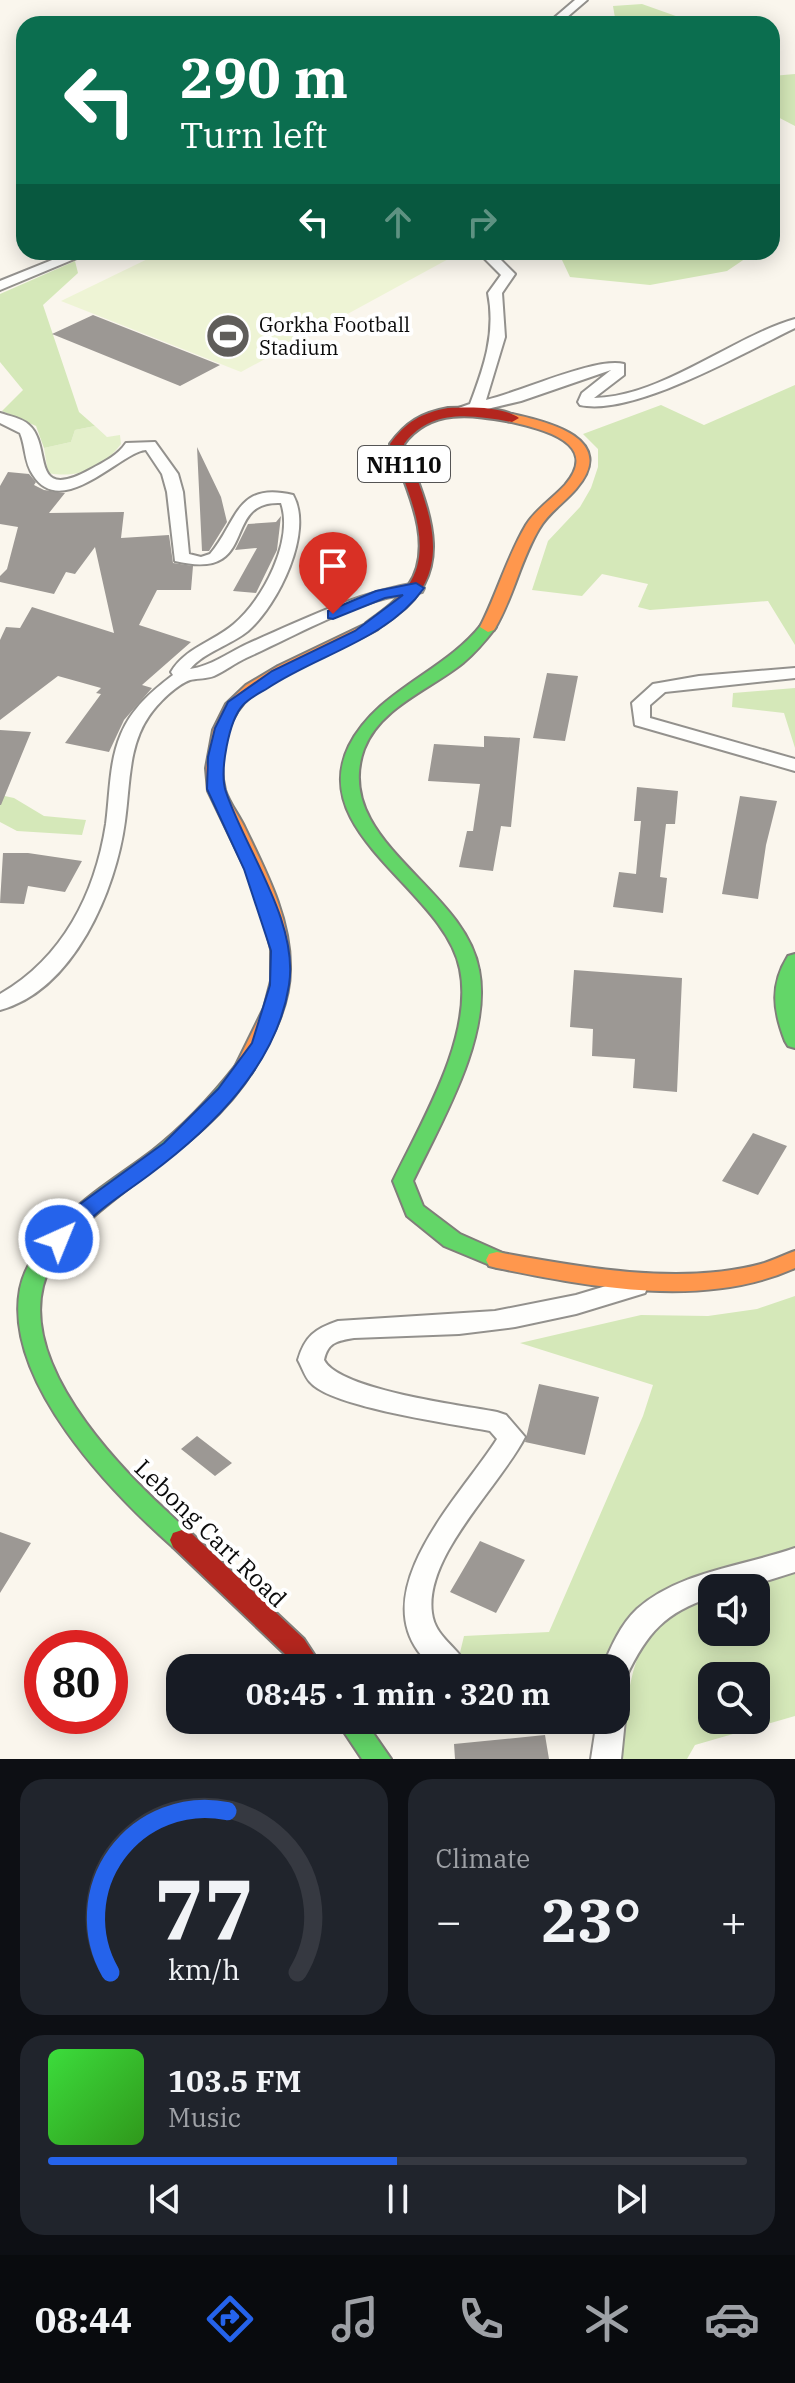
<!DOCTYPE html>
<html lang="en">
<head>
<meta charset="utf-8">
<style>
	:root { --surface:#171b24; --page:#20242c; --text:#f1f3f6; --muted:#9ea1a6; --line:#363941; --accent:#2563eb }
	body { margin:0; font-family:"IBM Plex Serif",serif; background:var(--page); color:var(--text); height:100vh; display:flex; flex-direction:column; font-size:30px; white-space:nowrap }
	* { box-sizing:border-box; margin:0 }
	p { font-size:26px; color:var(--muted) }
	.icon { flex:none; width:44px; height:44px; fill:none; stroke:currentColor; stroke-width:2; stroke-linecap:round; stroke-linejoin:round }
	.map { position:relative; height:1759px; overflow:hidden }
	.side { display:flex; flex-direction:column; gap:20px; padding:20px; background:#0d0f14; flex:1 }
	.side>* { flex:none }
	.banner { position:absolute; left:16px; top:16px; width:764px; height:244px; border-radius:24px; box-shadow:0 4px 20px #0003; background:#0b6e4f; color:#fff; overflow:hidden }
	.fabs { position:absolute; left:698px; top:1574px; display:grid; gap:16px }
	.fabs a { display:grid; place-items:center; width:72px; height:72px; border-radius:16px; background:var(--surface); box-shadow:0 4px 20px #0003; font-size:40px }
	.speed { position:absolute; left:24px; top:1630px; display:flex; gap:16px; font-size:40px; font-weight:700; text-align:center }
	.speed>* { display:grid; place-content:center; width:104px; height:104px; border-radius:50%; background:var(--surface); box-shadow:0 4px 20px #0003; line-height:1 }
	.speed .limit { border:12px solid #d22; background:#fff; color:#111 }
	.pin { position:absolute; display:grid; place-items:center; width:68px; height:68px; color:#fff; margin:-82px -34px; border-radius:50% 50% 50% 0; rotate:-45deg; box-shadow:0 0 8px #0007 }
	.pin .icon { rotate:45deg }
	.me { position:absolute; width:88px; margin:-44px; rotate:44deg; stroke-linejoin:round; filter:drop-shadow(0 0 6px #0008) }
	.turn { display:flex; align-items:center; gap:28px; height:168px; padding:0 32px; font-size:36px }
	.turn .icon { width:104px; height:104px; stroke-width:2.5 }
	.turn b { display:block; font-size:56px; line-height:68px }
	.lanes { display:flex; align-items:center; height:76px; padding:0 32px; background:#0003; justify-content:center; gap:40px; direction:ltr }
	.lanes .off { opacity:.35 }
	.big { font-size:60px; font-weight:700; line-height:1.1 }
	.side .widget { flex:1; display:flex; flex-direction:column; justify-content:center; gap:12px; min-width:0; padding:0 28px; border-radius:24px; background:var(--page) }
	.side .dial { align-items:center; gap:0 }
	.dial svg { height:208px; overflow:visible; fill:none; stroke:var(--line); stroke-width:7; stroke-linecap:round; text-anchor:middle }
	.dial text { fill:var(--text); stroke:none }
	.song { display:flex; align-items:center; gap:24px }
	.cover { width:96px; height:96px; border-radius:12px; background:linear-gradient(135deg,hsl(120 70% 55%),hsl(110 70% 35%)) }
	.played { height:8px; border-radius:4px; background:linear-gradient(90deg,var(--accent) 50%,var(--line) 50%) }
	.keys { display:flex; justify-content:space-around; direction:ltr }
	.heat { display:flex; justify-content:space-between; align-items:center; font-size:44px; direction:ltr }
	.side .tiles { flex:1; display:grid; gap:20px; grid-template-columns:1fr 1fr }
	.widget:last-child { grid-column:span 2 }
	.trip { position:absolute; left:166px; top:1654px; width:464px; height:80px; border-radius:24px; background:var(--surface); box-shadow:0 4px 20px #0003; font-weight:700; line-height:80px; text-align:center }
	.tabs { display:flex; height:128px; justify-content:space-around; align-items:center; background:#090b0e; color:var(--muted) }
	.tabs .icon { width:56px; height:56px }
	.tabs .active { color:var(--accent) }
	.tabs b { font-size:36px; color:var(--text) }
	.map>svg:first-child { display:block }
	.green { fill:#e4f0cb }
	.forest { fill:#d5e8b9; fill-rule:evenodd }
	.pitch { fill:#eef4d5 }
	.building { fill:#9c9894 }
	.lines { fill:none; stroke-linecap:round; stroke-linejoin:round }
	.street-casing { stroke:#93918d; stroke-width:4 }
	.fast-casing { stroke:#807e7a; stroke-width:4 }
	.slow-casing { stroke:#807e7a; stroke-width:4 }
	.jam-casing { stroke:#807e7a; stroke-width:4 }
	.street { fill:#fefefc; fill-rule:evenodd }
	.fast { fill:#63d668; fill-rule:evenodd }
	.slow { fill:#ff974d; fill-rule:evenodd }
	.jam { fill:#b3261e; fill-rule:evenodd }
	.route { fill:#2563eb; stroke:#184099; stroke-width:2 }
	.labels { text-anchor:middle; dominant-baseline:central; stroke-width:8; stroke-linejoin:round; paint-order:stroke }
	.far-poi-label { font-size:20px; fill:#0b0b0b; stroke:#fff; text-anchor:start }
	.shield { fill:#fff; stroke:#545454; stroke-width:2 }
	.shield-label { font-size:22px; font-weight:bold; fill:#0b0b0b }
	.street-label { font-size:24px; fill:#0b0b0b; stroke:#fff }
</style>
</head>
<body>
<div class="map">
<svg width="795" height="1759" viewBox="0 0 795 1759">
	<rect width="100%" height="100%" fill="#faf6ed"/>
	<path class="green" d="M 95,426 L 107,437 L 120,435 L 121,444 C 103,468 78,479 48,473 L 44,448 L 71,442 L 75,430 Z"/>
	<path class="forest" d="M 642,4 L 687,20 L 685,24 L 606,24 L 615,18 L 613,6 Z
		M 795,74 L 795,126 L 772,114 L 772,76 Z
		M 549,252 L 755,252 L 727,271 L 650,285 L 570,277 L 562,260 Z
		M 75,261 L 78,273 L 43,305 L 79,412 L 95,426 L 75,430 L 71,442 L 44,448 L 36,426 L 2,411 L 23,390 L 0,362 L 0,294 Z
		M 795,385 L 795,645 L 768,601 L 650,610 L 638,607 L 648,584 L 602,574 L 582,596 L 532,590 L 548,541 L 580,507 L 591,488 L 598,467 L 598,449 L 583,434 L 661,405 L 704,425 Z
		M 795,688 L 795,748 L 784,713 L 732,707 L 733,693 Z
		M 0,795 L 14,798 L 44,816 L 86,820 L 82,835 L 17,831 L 0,822 Z
		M 795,1296 L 795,1550 L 723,1573 L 606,1660 L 529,1665 L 458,1661 L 464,1636 L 549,1632 L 643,1416 L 653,1385 L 520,1343 L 641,1315 L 708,1316 L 757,1309 Z
		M 795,1572 L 795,1716 L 695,1745 L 687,1759 L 621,1759 C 628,1708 625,1640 676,1610 C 686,1604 701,1601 712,1597 L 712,1632 L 756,1632 L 756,1588 L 738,1588 ZM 712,1676 L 756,1676 L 756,1720 L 712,1720 Z"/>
	<path class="pitch" d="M 162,252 L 438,252 L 452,257 L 241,372 L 61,301 Z"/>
	<path class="building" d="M 93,315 L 220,365 L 180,386 L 52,334 Z
		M 197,447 L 221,497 L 227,522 L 209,551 L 202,551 Z
		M 8,472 L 29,474 L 36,482 L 34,485 L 44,490 L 65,493 L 49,513 L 124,512 L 121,538 L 169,535 L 173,563 L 193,566 L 191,590 L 157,590 L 139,625 L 191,642 L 142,685 L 152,688 L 124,720 L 109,752 L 65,743 L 101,694 L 96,693 L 101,688 L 58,676 L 0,720 L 0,640 L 6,627 L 20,628 L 32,607 L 114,633 L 95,547 L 75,574 L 66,572 L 54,594 L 0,582 L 0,576 L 7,569 L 18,527 L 0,524 L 0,486 Z
		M 281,516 L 277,550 L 256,593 L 233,591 L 257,548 L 235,550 L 248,524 L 276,522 Z
		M 547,673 L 578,676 L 565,741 L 533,738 Z
		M 0,730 L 31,732 L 1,805 L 0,805 Z
		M 484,736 L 520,738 L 511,827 L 501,826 L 493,871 L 459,867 L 467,831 L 473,831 L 480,784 L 428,781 L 434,744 L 484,747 Z
		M 637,787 L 678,791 L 675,824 L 666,824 L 660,877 L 667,878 L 663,913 L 613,907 L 619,872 L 636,874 L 641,821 L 634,821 Z
		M 740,796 L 777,801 L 766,845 L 758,899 L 722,894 Z
		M 3,853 L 28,853 L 82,861 L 65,892 L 28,886 L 24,904 L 0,903 Z
		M 574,970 L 682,978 L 677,1092 L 633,1088 L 635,1059 L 592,1056 L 593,1029 L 570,1027 Z
		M 753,1133 L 787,1146 L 758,1195 L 722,1181 Z
		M 539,1384 L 599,1397 L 585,1455 L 525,1442 Z
		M 197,1436 L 232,1463 L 215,1476 L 181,1449 Z
		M 0,1532 L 31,1543 L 0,1593 Z
		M 480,1541 L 525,1560 L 496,1613 L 450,1592 Z
		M 545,1735 L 549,1759 L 455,1759 L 454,1744 Z"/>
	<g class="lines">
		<g class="street-casing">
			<path id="street" d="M 575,0 L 587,0 L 559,24 L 547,24 Z
				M 72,252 L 91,252 L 0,290 L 0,281 Z
				M 478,252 L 493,252 L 515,274 L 502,293 L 505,337 L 486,400 C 521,392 595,357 624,364 L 624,375 L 594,398 C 662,397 732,337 795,319 L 795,328 C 745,352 633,417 580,405 L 578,402 L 582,393 L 611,370 L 521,401 L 458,416 L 450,411 L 470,404 C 484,367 496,333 488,293 L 501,275 Z
				M 0,413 C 9,416 22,418 29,425 C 53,446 28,504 91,469 C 104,462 118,455 126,443 L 155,442 L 178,474 L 183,492 L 189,554 L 201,557 L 210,554 C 238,521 236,481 293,495 C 314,532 278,605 248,631 C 231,645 204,652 190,669 C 211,666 228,653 247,644 C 302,620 356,593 416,583 L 424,588 L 422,592 C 410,595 398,595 386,598 C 342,609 288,639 246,658 C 235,663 225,671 214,676 C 207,679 198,678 190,680 C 176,685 158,703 149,716 C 128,746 130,786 125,821 C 116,890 74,990 0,1010 L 0,994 C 63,958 95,894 106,824 C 110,794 109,762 121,734 C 132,708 152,691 173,675 L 171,672 C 185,648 213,642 234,624 C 263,600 294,540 281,503 C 219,500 262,582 175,561 L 167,492 L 162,474 L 146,450 C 122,451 62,521 33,475 C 24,462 26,447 20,433 L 0,423 Z
				M 795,668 L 795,678 L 665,692 L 650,705 L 650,718 L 795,759 L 795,771 L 635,725 L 632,703 L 653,684 L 659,683 L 699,676 Z
				M 636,1277 L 645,1279 L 648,1286 L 645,1293 L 576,1314 L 515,1327 L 459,1334 L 354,1338 C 337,1341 328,1342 324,1360 C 339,1390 461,1405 497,1412 L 506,1415 L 525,1437 C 500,1486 424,1556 432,1613 C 435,1638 459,1647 468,1668 L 435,1668 C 430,1662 422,1657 418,1651 C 370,1584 464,1492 497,1439 L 490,1431 C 454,1424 330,1407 310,1382 C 305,1377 302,1367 298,1360 C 305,1336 315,1329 338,1321 L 495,1311 L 576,1295 Z
				M 795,1548 L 795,1572 L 744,1588 L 712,1588 L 712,1597 C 665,1612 647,1633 626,1677 L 616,1681 L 616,1668 L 602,1668 C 611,1647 620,1625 637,1609 C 678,1572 744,1566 795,1548 Z
				M 616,1709 L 621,1711 L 625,1720 L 621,1759 L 591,1759 L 597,1720 L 616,1720 Z"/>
		</g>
		<g class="fast-casing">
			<path id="fast" d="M 488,622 L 496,627 C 486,640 476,652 463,663 C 431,689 380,707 364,749 C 331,841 465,887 479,970 C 492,1037 441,1122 413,1181 L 423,1206 L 460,1234 L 505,1254 L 508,1260 L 505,1266 L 497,1268 L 444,1246 L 407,1216 L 393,1181 C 421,1123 474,1036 460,969 C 445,891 306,834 349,746 C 377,690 445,672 482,624 Z
				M 795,954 L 795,1048 L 788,1046 L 785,1041 C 773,1010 770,985 788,956 Z
				M 244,1062 L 251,1064 L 254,1069 C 215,1133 148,1169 93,1217 C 72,1235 50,1258 43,1286 C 21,1374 131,1481 191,1533 L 194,1540 L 191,1547 L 182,1550 L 173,1547 C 111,1492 3,1381 20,1289 C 25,1263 46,1236 65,1218 C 91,1192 123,1173 152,1151 C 184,1126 212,1096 237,1064 Z
				M 336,1720 L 364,1720 L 391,1759 L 362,1759 Z"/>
		</g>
		<g class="slow-casing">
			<path id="slow" d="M 512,414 C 549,422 619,439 576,489 C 564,503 548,513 539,529 C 520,561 513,599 494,630 L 488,632 L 480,627 C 497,594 507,557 526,525 C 536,509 552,499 565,485 C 603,441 537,428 507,421 L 505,418 Z
				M 372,621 L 378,623 L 380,626 L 378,629 C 335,653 278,667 244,703 C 225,724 218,763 225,790 C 229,803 239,815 245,828 C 266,872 290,917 290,966 C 291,1005 271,1041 251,1074 L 237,1074 L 234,1069 L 264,1008 L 271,981 L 271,949 L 257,893 L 208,791 L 206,768 L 213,730 L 226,704 L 246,685 L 278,666 Z
				M 795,1251 L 795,1268 C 704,1309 591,1287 497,1268 L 489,1266 L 486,1260 L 489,1254 L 497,1252 C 578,1267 680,1286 761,1264 C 772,1261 783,1255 795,1251 Z"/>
		</g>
		<g class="jam-casing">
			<path id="jam" d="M 448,408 C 469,407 502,406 519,418 L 512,422 C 472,415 431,408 404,444 C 425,502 460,567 398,614 C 388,621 379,632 366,629 L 364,626 L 366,623 C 381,612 397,601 408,586 C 437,545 405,485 390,444 C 406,422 421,413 448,408 Z
				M 182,1530 L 191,1533 L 304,1639 L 323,1668 L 295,1668 L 286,1655 L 173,1547 L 170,1540 L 173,1533 Z"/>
		</g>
		<use href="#street" class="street"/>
		<use href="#fast" class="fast"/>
		<use href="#slow" class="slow"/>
		<use href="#jam" class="jam"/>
	</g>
	<path class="route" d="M 416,583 L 424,588 C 387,640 319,654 268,688 C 260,693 249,698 243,705 C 229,720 219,772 226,792 C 245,849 299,922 289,985 C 277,1065 212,1128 149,1175 C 121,1196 88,1215 67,1245 L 52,1245 L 49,1239 L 65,1215 L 164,1143 L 218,1089 L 252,1043 L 270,985 L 271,951 L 244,869 L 207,789 L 208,757 L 215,728 L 228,702 L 272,671 L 355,631 L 403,595 L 385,598 L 333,619 L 328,618 L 328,611 L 376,591 Z"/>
	<defs>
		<g id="stadium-disc" transform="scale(2.3)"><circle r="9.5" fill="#5f5d5a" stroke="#fff"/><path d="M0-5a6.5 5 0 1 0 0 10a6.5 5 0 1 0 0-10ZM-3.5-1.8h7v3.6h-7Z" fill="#fff"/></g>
	</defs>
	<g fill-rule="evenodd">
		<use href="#stadium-disc" x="228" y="336"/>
	</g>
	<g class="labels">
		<g class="far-poi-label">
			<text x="259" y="324">Gorkha Football<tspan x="259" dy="23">Stadium</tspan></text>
		</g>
		<rect class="shield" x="358" y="446" width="92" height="36" rx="6"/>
		<g class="shield-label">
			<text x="404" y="464">NH110</text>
		</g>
		<g class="street-label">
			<text transform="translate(211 1533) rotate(44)">Lebong Cart Road</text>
		</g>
	</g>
</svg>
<div class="fabs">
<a><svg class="icon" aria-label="sound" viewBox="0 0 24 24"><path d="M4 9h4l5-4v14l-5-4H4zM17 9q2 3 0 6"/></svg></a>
<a><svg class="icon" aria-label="search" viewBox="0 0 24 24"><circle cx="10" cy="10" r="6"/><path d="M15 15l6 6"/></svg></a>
</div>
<div class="speed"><div class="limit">80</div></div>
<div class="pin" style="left:333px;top:614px;background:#d93025"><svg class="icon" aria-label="arrive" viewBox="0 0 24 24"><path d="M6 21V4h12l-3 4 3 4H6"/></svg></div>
<svg class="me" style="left:59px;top:1239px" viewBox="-20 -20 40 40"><circle r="17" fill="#2563eb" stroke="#fff" stroke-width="3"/><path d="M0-11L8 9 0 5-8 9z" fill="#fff"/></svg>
<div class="trip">08:45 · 1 min · 320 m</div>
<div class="banner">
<div class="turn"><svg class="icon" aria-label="left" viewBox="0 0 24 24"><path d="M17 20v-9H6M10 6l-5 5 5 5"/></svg><div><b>290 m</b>Turn left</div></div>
<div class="lanes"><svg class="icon" aria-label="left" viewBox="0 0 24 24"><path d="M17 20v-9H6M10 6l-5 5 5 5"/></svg><svg class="icon off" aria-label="ahead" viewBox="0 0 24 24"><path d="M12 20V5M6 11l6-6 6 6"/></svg><svg class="icon off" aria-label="right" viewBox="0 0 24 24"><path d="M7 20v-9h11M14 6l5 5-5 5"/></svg></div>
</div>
</div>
<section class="side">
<div class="tiles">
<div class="widget dial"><svg viewBox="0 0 100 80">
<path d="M14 69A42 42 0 1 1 86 69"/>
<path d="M14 69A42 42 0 0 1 59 7" stroke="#2563eb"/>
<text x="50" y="56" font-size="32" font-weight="700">77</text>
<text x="50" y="72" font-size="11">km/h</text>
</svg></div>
<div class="widget"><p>Climate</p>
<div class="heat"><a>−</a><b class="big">23°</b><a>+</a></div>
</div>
<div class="widget">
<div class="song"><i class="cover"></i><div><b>103.5 FM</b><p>Music</p></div></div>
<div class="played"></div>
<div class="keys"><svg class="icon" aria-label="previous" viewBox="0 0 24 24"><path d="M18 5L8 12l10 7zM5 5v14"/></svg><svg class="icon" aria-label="pause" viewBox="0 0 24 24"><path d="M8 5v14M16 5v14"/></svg><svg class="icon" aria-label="next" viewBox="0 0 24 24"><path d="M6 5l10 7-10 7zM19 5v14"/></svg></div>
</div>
</div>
</section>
<nav class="tabs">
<b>08:44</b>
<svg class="icon active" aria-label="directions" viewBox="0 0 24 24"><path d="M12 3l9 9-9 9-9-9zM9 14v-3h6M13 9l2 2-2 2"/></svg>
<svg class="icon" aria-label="music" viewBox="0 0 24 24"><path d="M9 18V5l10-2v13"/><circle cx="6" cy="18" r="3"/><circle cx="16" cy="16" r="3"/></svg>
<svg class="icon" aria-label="phone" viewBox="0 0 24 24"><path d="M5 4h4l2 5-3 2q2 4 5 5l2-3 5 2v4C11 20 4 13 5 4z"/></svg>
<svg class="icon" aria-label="climate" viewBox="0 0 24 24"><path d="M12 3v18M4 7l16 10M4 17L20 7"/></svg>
<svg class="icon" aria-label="car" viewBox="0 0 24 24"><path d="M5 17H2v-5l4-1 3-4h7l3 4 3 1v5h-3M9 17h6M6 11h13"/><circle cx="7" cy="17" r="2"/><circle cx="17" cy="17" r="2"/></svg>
</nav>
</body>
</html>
